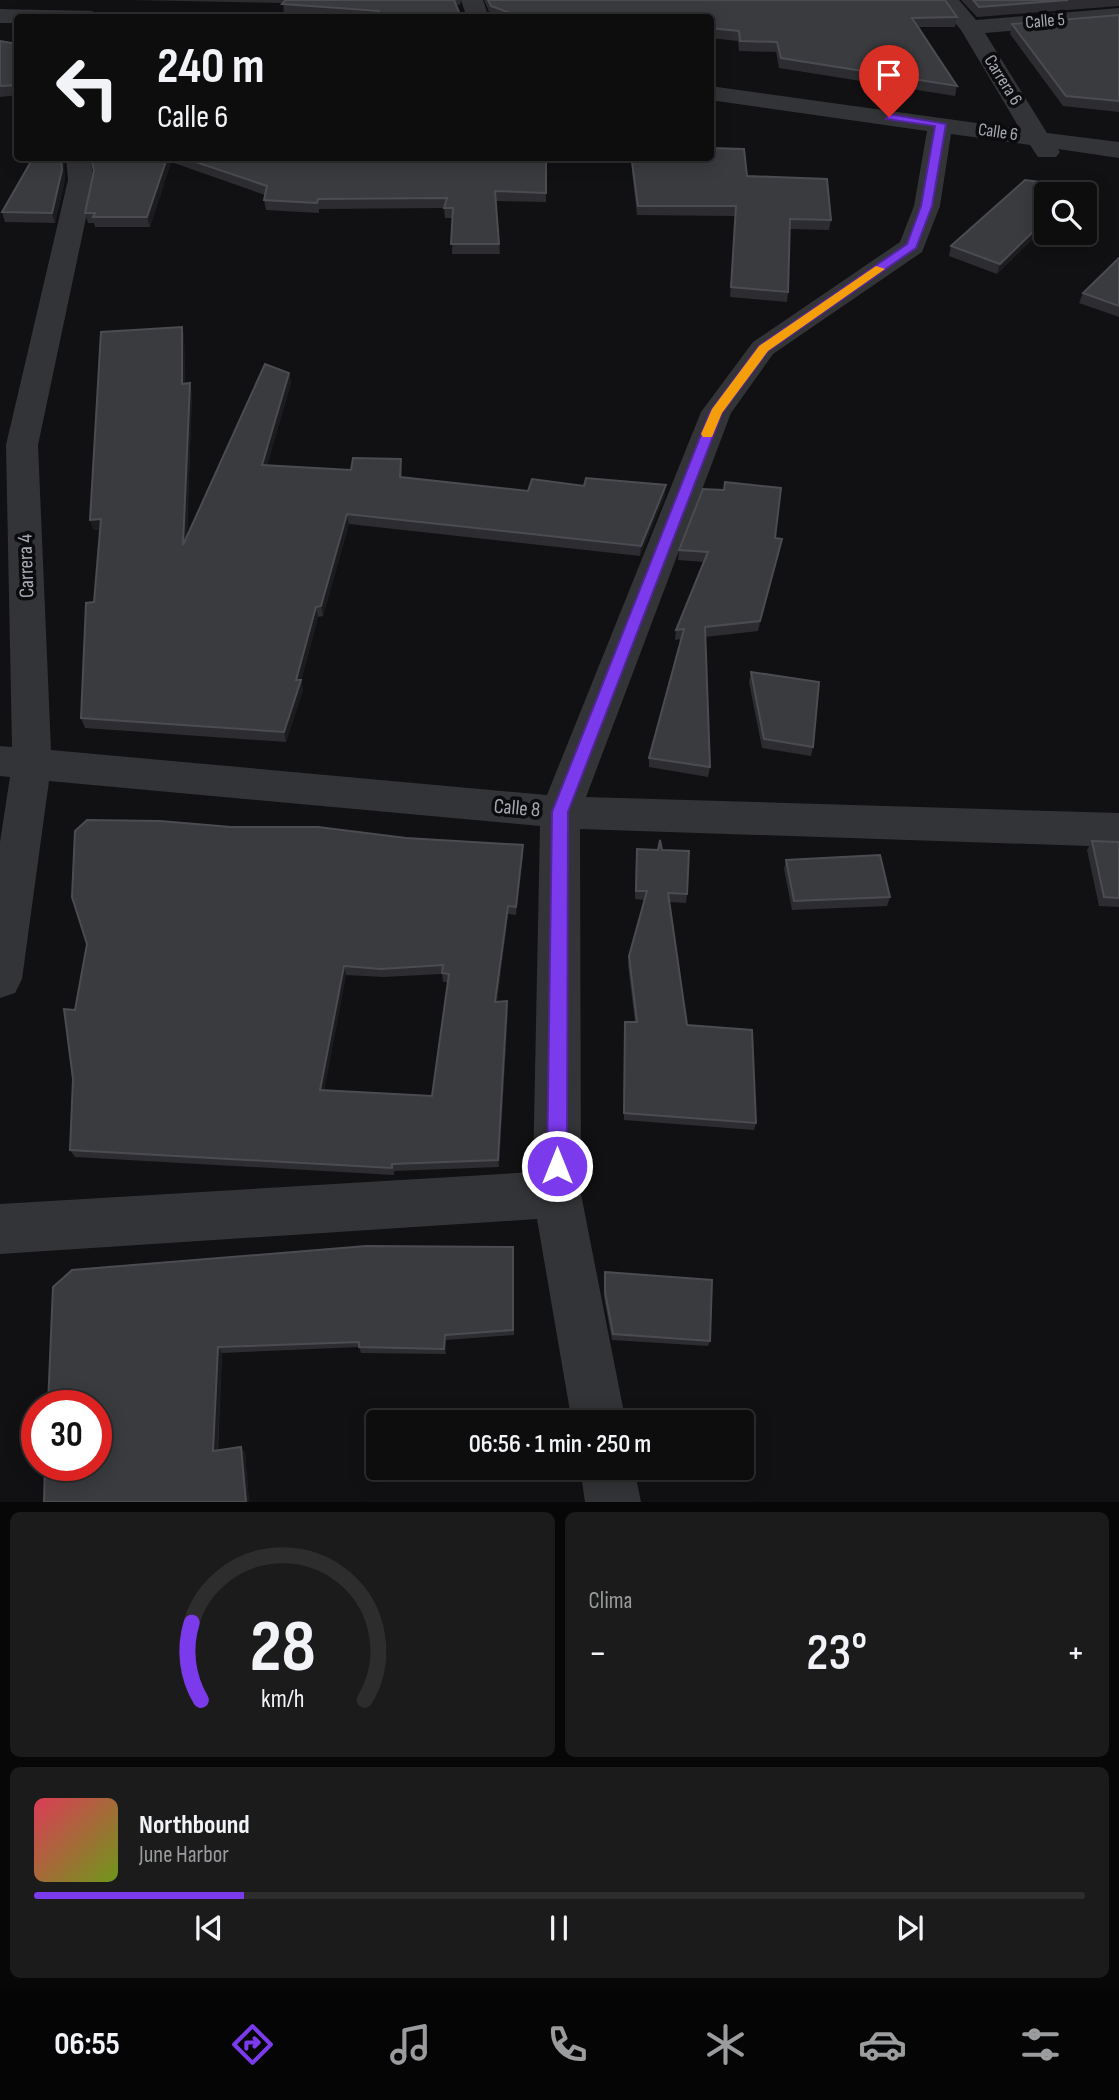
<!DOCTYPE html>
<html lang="es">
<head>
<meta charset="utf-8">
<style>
	:root { --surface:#0d0d0e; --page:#1b1b1c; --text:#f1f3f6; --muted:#9a9c9e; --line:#2d2d2e; --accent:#7c3aed }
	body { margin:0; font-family:"Sofia Sans Condensed",sans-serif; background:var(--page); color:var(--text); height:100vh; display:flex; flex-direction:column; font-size:26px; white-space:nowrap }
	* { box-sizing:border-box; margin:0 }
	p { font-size:23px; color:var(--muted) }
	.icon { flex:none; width:38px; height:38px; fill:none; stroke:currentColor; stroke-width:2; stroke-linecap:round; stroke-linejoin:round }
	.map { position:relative; height:1502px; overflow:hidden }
	.drawer { display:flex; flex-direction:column; gap:10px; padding:10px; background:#070708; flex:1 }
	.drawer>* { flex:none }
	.banner { position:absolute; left:14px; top:14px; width:700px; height:147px; border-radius:7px; box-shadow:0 4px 18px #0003,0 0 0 2px var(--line); background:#0d0d0e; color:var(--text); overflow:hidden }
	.buttons { position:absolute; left:1034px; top:182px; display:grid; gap:14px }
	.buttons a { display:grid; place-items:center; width:63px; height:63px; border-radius:7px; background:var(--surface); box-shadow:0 4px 18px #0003,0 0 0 2px var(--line); font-size:35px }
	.speed { position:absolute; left:21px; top:1390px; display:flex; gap:14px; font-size:35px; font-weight:700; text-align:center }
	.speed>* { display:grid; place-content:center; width:91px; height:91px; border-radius:50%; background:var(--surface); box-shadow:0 4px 18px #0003,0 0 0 2px var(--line); line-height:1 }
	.speed .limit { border:10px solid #d22; background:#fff; color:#111 }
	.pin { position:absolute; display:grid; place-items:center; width:60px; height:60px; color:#fff; margin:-72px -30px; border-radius:50% 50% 50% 0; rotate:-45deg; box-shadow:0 0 7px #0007 }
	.pin .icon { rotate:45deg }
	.me { position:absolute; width:77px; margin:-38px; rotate:0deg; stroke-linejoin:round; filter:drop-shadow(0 0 5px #0008) }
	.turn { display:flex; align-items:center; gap:24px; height:147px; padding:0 28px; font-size:32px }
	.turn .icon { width:91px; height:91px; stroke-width:2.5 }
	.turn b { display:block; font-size:49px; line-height:60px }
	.big { font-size:52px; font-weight:600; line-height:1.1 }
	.drawer .card { flex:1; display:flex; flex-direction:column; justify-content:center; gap:10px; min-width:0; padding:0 24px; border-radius:10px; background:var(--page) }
	.drawer .dial { align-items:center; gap:0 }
	.dial svg { height:182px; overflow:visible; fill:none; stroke:var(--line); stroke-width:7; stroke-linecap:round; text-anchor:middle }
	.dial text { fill:var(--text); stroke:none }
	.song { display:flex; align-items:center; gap:21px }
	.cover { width:84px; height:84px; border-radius:10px; background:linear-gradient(135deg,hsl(350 70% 55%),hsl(80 70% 35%)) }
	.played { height:7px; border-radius:4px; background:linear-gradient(90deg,var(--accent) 20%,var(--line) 20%) }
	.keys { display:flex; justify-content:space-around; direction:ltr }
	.heat { display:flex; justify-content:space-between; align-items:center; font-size:38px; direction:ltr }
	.drawer .tiles { flex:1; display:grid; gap:10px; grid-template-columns:1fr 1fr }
	.card:last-child { grid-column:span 2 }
	.trip { position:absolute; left:366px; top:1410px; width:388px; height:70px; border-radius:7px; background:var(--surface); box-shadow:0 4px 18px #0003,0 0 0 2px var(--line); font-weight:600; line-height:70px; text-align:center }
	.tabs { display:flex; height:112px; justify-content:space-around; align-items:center; background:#050506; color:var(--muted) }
	.tabs .icon { width:49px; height:49px }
	.tabs .current { color:var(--accent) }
	.tabs b { font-size:32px; color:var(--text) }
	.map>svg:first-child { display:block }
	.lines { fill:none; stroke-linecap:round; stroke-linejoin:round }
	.minor { fill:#333437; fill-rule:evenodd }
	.wall { fill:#2d2d31; fill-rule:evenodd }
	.shaded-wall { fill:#1c1c1f }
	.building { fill:#3a3b3f; stroke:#4a4c51; stroke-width:2; fill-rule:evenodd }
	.route { fill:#7c3aed; stroke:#51269a; stroke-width:2 }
	.slow { fill:#f59e0b }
	.labels { text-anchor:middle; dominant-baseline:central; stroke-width:7; stroke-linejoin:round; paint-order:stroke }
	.far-street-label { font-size:18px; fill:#a4a9b2; stroke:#0c0c0e }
	.street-label { font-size:21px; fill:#a4a9b2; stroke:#0c0c0e }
</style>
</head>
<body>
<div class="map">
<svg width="1119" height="1502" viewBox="0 0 1119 1502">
	<rect width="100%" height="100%" fill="#111113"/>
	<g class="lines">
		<path class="minor" d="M 461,0 L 483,0 L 489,18 L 467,18 Z
			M 936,0 L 959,0 L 976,20 L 1119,8 L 1119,22 L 985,33 L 1047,133 L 1119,142 L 1119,158 L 1058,149 L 1060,152 L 1056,157 L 1038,157 L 1030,145 L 951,134 L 940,206 L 922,252 L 773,354 L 731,413 L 586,797 L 1119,813 L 1119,847 L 580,829 L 581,1194 L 626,1423 L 572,1423 L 537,1219 L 0,1254 L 0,1204 L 533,1172 L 540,826 L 49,781 L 22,979 L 15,993 L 0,998 L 0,842 L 10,777 L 0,776 L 0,746 L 12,747 L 6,445 L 68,180 L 66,158 L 90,158 L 94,180 L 38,445 L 51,750 L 547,795 L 701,412 L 753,342 L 900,242 L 914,206 L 927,131 L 710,100 L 710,86 L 1020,129 L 961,30 Z
			M 0,9 L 92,11 L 103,18 L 18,18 L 18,23 L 0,23 Z
			M 580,1468 L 634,1468 L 641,1502 L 585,1502 Z"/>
	</g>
	<path class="wall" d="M 133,0 L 461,0 L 460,5 L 455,4 L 461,18 L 338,18 L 284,14 L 283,3 Z
		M 484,0 L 945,0 L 957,17 L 955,27 L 919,27 L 957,86 L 955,96 L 779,68 L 776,52 L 739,51 L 738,41 L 710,38 L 710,18 L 495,18 L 491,16 Z
		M 961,0 L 1119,0 L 1119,6 L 977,17 Z
		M 1119,15 L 1119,112 L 1063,106 L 1010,34 L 1012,24 Z
		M 0,41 L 18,44 L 18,95 L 0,97 Z
		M 63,158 L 65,180 L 55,223 L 5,222 L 2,212 Z
		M 92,158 L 546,158 L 546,202 L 496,201 L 500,254 L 452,254 L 453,218 L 445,218 L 444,208 L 319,209 L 319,213 L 266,210 L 264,200 L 265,195 L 171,162 L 150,227 L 95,227 L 94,223 L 88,223 L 85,213 L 94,171 Z
		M 632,162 L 747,176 L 831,220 L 829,230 L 790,229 L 788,292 L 787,302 L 730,297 L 735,216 L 637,215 L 632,172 Z
		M 1046,194 L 1046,226 L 997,274 L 949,256 L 951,246 Z
		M 1119,258 L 1119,317 L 1079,303 L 1083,293 Z
		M 182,327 L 184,337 L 185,384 L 192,393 L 187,536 L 289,373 L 291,383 L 267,465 L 351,470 L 401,459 L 402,478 L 528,491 L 665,495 L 640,556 L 349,524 L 323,616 L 318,617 L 301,681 L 303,690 L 286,742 L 85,728 L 81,718 L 94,602 L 100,529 L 94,530 L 90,520 Z
		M 775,538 L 782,539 L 758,631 L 705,637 L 710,767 L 708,777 L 649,767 L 649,758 L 681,639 L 675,640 L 676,630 L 704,562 L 678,560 L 679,550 Z
		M 751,672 L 813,747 L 811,756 L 762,748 L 749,682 Z
		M 231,827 L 523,845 L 523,854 L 516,915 L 508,914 L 497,1002 L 508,1009 L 499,1167 L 394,1171 L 394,1175 L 75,1157 L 70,1150 L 75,1010 ZM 442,974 L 443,982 L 448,982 L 432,1096 L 324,1090 L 346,975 L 383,977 Z
		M 1092,841 L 1119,842 L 1119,907 L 1099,906 L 1087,850 Z
		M 662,850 L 687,894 L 686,903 L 669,902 L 687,1025 L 756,1123 L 754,1130 L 624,1120 L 625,1022 L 635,1022 L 628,965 L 629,956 L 644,900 L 635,899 L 636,858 Z
		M 786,860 L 890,897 L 887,906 L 792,910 L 784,869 Z
		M 514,1253 L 514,1335 L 446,1340 L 446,1354 L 361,1353 L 359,1347 L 222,1353 L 218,1451 L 245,1452 L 249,1502 L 44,1502 L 72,1270 Z
		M 604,1278 L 710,1341 L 708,1346 L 612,1340 L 604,1298 Z"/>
	<path class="shaded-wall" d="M 61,158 L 64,158 L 65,180 L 55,223 L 52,213 Z
		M 167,158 L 170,158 L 171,162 L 150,227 L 147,217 Z
		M 1080,187 L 1078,194 L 1072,194 Z
		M 1046,219 L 1046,226 L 997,274 L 1000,264 Z
		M 182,327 L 184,337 L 185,394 L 182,384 Z
		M 289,373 L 291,383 L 264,475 L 262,465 Z
		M 190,383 L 192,393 L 186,555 L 183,545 Z
		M 666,485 L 665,495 L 640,556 L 641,546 Z
		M 347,514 L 349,524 L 323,616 L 321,606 Z
		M 101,519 L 104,529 L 94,530 L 90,520 Z
		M 782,539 L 780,549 L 758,631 L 760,621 Z
		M 316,607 L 318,617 L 301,681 L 303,690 L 286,742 L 284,732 Z
		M 523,845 L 523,854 L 516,915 L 516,907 Z
		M 508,906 L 508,914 L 496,1010 L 495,1002 Z
		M 344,966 L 346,975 L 323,1098 L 320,1090 Z
		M 507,1001 L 508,1009 L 499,1167 L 498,1160 Z
		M 445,1335 L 446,1340 L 446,1354 L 444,1349 Z
		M 218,1347 L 222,1353 L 217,1456 L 213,1451 Z
		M 241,1447 L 245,1452 L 249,1502 L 246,1502 Z"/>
	<path class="building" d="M 286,0 L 454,0 L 461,17 L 380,14 L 379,11 L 282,4 Z
		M 488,0 L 945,0 L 957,17 L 912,18 L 957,86 L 781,58 L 777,42 L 740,41 L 739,31 L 710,28 L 710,18 L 524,18 L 491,6 Z
		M 973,0 L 1068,0 L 979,7 Z
		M 1119,15 L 1119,101 L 1066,96 L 1012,24 Z
		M 0,41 L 18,44 L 18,85 L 0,86 Z
		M 710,148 L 744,149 L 747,176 L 827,179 L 831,220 L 790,219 L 788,292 L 731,287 L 736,206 L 638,206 L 632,162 L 637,162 L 638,158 L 710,158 Z
		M 33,158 L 61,158 L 62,170 L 52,213 L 2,212 Z
		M 91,158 L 167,158 L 147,217 L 93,217 L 95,213 L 85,213 L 94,171 Z
		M 184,158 L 546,158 L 546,193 L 495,191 L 499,244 L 451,244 L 453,208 L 444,208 L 447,198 L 318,199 L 317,203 L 264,200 L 267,186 Z
		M 1025,180 L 1080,187 L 1072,194 L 1046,194 L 1046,219 L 1000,264 L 951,246 Z
		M 1119,258 L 1119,306 L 1083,293 Z
		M 182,327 L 182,384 L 190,383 L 183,545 L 265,364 L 289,373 L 262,465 L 351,470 L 353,458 L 401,459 L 400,477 L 528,491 L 532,479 L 584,486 L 586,478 L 666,485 L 641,546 L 347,514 L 321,606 L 316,607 L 296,680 L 301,680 L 284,732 L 81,718 L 86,603 L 94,602 L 101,519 L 90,520 L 101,332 Z
		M 725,482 L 781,488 L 775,538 L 782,539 L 760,621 L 705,627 L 710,767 L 649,758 L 684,629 L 676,630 L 708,552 L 679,550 L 703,489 L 724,490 Z
		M 751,672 L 819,682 L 813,747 L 764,739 Z
		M 87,820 L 160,821 L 231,827 L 318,827 L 406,838 L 523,845 L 516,907 L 508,906 L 495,1002 L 507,1001 L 498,1160 L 392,1164 L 392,1168 L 70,1150 L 73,1079 L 64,1009 L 75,1010 L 87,944 L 72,897 L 75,831 ZM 443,965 L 442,973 L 449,974 L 432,1096 L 320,1090 L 344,966 L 381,969 Z
		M 660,840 L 662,850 L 689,851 L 687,894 L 668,893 L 687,1025 L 752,1030 L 756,1123 L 624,1113 L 625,1022 L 637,1022 L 629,956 L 647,891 L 636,891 L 637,849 L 658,850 Z
		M 1092,841 L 1119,842 L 1119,898 L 1104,897 Z
		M 880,855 L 890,897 L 794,901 L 786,860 Z
		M 366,1246 L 513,1247 L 513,1330 L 445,1335 L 444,1349 L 359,1347 L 359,1342 L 218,1347 L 213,1451 L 241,1447 L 246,1502 L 44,1502 L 45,1465 L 96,1465 L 96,1405 L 48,1405 L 53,1287 L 72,1270 Z
		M 605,1272 L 712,1280 L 710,1341 L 613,1334 L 605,1292 Z"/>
	<path class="route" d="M 889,114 L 946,124 L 932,206 L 916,248 L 768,351 L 722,413 L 568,812 L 567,1166 L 564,1173 L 557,1176 L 550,1173 L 547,1166 L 552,812 L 710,412 L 759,346 L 907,244 L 921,206 L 935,126 L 886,119 Z"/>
	<path class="slow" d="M 876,266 L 885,269 L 768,351 L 722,413 L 712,437 L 703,437 L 701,434 L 712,409 L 759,346 Z"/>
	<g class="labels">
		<g class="far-street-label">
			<text transform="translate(1045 21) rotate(-5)">Calle 5</text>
			<text transform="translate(1003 80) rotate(58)">Carrera 6</text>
			<text transform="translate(998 132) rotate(8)">Calle 6</text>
		</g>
		<g class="street-label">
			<text transform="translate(26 566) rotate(-92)">Carrera 4</text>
			<text transform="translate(517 808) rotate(5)">Calle 8</text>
		</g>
	</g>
</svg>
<div class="buttons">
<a><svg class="icon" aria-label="search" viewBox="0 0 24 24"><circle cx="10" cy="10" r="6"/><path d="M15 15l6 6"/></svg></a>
</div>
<div class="speed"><div class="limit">30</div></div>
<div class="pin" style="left:889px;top:117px;background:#d93025"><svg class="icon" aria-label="arrive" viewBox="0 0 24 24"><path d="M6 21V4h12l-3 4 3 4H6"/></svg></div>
<svg class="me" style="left:557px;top:1166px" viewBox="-20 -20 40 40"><circle r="17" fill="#7c3aed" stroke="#fff" stroke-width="3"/><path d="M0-11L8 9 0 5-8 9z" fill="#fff"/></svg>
<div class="trip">06:56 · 1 min · 250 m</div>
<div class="banner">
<div class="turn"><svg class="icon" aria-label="left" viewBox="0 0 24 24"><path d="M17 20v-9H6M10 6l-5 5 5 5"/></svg><div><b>240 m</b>Calle 6</div></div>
</div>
</div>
<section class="drawer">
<div class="tiles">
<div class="card dial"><svg viewBox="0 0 100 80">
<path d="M14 69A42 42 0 1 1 86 69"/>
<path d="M14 69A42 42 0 0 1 10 35" stroke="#7c3aed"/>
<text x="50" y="56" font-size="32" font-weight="700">28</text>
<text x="50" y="72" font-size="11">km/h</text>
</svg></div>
<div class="card"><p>Clima</p>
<div class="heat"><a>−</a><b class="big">23°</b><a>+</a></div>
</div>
<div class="card">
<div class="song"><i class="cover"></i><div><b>Northbound</b><p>June Harbor</p></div></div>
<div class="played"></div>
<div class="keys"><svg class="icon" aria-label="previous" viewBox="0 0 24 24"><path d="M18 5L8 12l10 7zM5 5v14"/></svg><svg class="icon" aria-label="pause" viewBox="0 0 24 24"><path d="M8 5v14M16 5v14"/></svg><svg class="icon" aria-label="next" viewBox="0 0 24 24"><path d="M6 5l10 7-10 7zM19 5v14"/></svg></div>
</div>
</div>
</section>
<nav class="tabs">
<b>06:55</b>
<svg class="icon current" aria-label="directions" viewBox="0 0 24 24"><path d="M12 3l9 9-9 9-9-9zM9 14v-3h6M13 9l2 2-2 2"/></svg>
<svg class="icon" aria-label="music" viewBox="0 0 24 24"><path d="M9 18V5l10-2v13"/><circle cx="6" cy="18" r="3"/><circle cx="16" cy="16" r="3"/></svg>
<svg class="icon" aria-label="phone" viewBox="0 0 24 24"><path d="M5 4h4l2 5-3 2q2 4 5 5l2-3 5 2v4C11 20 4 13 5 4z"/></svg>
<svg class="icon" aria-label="climate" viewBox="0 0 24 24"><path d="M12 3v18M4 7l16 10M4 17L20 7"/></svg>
<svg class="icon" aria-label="car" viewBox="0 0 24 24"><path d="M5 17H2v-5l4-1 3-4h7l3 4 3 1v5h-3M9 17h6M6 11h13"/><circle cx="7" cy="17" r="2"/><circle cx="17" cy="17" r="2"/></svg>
<svg class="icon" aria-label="filters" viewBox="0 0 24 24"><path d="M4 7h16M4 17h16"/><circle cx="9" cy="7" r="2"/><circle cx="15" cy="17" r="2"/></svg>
</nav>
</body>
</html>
